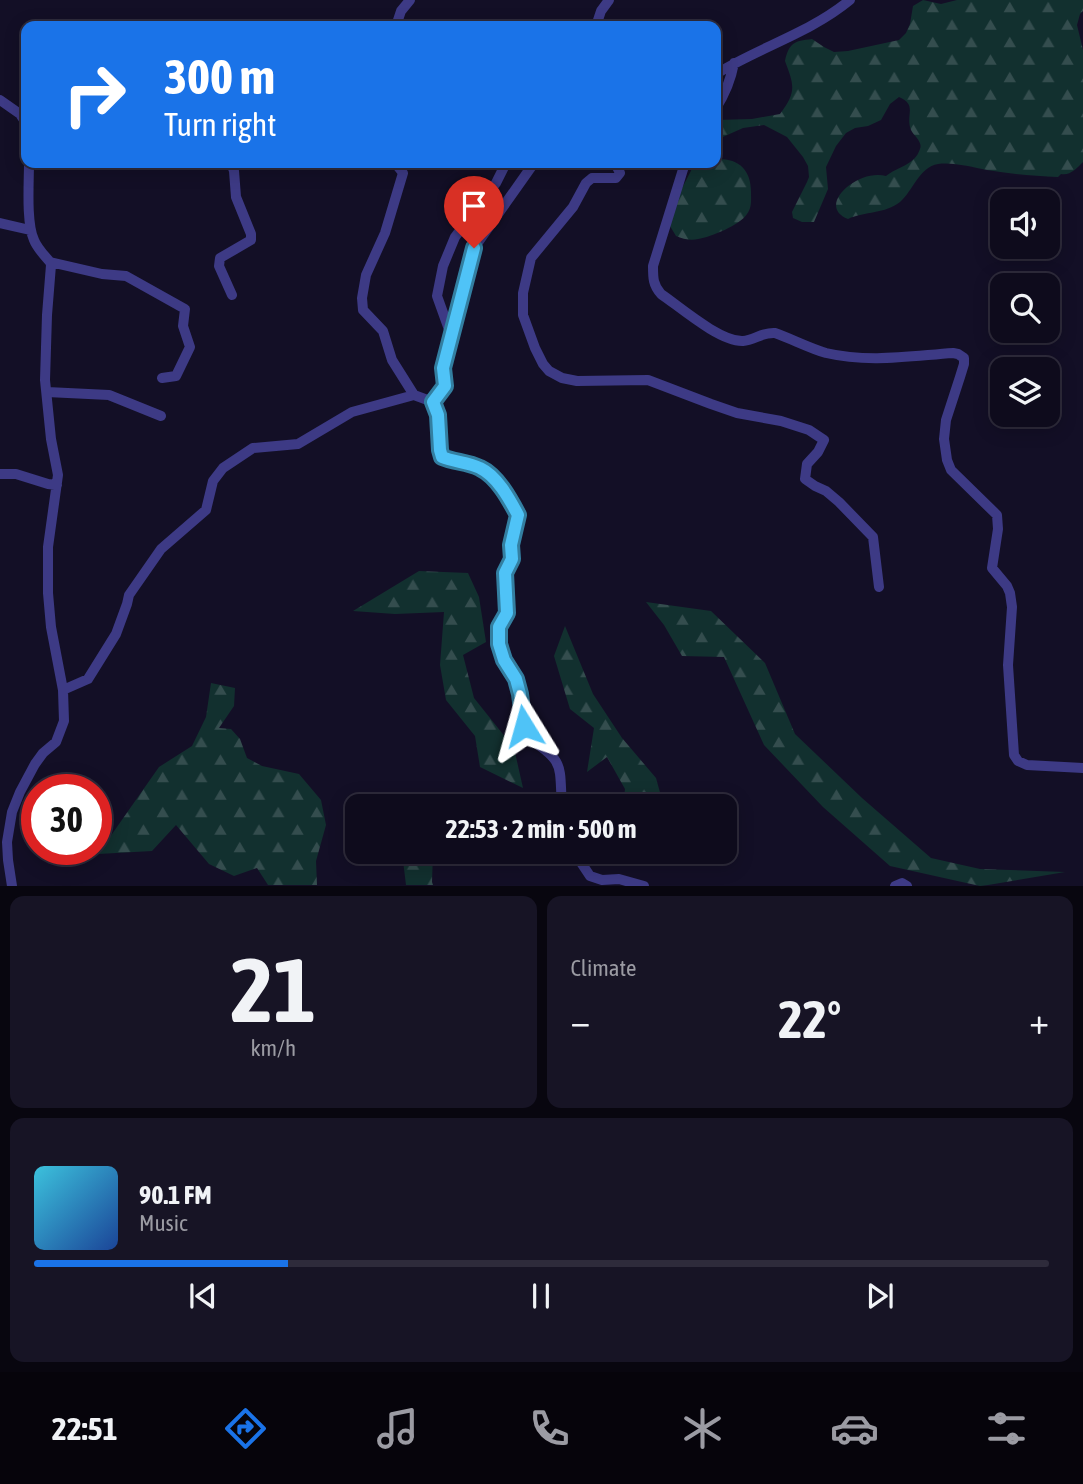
<!DOCTYPE html>
<html lang="en">
<head>
<meta charset="utf-8">
<style>
	:root { --surface:#0e0b1c; --page:#171425; --text:#f1f3f6; --muted:#9b9ba3; --line:#2e2b3b; --accent:#1a73e8 }
	body { margin:0; font-family:"Asap Condensed",sans-serif; background:var(--page); color:var(--text); height:100vh; display:flex; flex-direction:column; font-size:26px; white-space:nowrap }
	* { box-sizing:border-box; margin:0 }
	p { font-size:23px; color:var(--muted) }
	.icon { flex:none; width:38px; height:38px; fill:none; stroke:currentColor; stroke-width:2; stroke-linecap:round; stroke-linejoin:round }
	.map { position:relative; height:886px; overflow:hidden }
	.sheet { display:flex; flex-direction:column; gap:10px; padding:10px; background:#08060f; flex:1 }
	.sheet>* { flex:none }
	.banner { position:absolute; left:21px; top:21px; width:700px; height:147px; border-radius:14px; box-shadow:0 4px 18px #0003,0 0 0 2px var(--line); background:#1a73e8; color:#fff; overflow:hidden }
	.buttons { position:absolute; left:990px; top:189px; display:grid; gap:14px }
	.buttons a { display:grid; place-items:center; width:70px; height:70px; border-radius:14px; background:var(--surface); box-shadow:0 4px 18px #0003,0 0 0 2px var(--line); font-size:35px }
	.speed { position:absolute; left:21px; top:774px; display:flex; gap:14px; font-size:35px; font-weight:700; text-align:center }
	.speed>* { display:grid; place-content:center; width:91px; height:91px; border-radius:50%; background:var(--surface); box-shadow:0 4px 18px #0003,0 0 0 2px var(--line); line-height:1 }
	.speed .limit { border:10px solid #d22; background:#fff; color:#111 }
	.pin { position:absolute; display:grid; place-items:center; width:60px; height:60px; color:#fff; margin:-72px -30px; border-radius:50% 50% 50% 0; rotate:-45deg; box-shadow:0 0 7px #0007 }
	.pin .icon { rotate:45deg }
	.me { position:absolute; width:77px; margin:-38px; rotate:352deg; stroke-linejoin:round; filter:drop-shadow(0 0 5px #0008) }
	.turn { display:flex; align-items:center; gap:24px; height:147px; padding:0 28px; font-size:32px }
	.turn .icon { width:91px; height:91px; stroke-width:2.5 }
	.turn b { display:block; font-size:49px; line-height:60px }
	.big { font-size:52px; font-weight:700; line-height:1.1 }
	.sheet .card { flex:1; display:flex; flex-direction:column; justify-content:center; gap:10px; min-width:0; padding:0 24px; border-radius:14px; background:var(--page) }
	.sheet .dial { align-items:center; gap:0 }
	.dial b { font-size:91px; line-height:1 }
	.song { display:flex; align-items:center; gap:21px }
	.cover { width:84px; height:84px; border-radius:10px; background:linear-gradient(135deg,hsl(190 70% 55%),hsl(220 70% 35%)) }
	.played { height:7px; border-radius:4px; background:linear-gradient(90deg,var(--accent) 25%,var(--line) 25%) }
	.keys { display:flex; justify-content:space-around; direction:ltr }
	.heat { display:flex; justify-content:space-between; align-items:center; font-size:38px; direction:ltr }
	.sheet .tiles { flex:1; display:grid; gap:10px; grid-template-columns:1fr 1fr }
	.card:last-child { grid-column:span 2 }
	.trip { position:absolute; left:345px; top:794px; width:392px; height:70px; border-radius:14px; background:var(--surface); box-shadow:0 4px 18px #0003,0 0 0 2px var(--line); font-weight:700; line-height:70px; text-align:center }
	.dock { display:flex; height:112px; justify-content:space-around; align-items:center; background:#06040b; color:var(--muted) }
	.dock .icon { width:49px; height:49px }
	.dock .selected { color:var(--accent) }
	.dock b { font-size:32px; color:var(--text) }
	.map>svg:first-child { display:block }
	.forest { fill:url(#forest-firs) }
	.lines { fill:none; stroke-linecap:round; stroke-linejoin:round }
	.minor { stroke:#3d3a85; stroke-width:10 }
	.route-casing { stroke:#337fa1; stroke-width:18 }
	.route { stroke:#4fc3f7; stroke-width:12 }
</style>
</head>
<body>
<div class="map">
<svg width="1083" height="886" viewBox="0 0 1083 886">
	<defs>
		<pattern id="forest-firs" width="22" height="20" patternUnits="userSpaceOnUse" patternTransform="scale(1.75)"><rect width="22" height="20" fill="#12302f"/><path d="M5 1l3.5 6h-7zM16 11l3.5 6h-7z" fill="#344d4e"/></pattern>
	</defs>
	<rect width="100%" height="100%" fill="#130f26"/>
	<path class="forest" d="M 923,0 L 941,4 L 957,0 L 1083,0 L 1083,11 L 1080,14 L 1077,25 L 1083,50 L 1083,162 C 1077,168 1070,176 1061,174 L 1058,177 C 1034,176 1010,174 987,170 C 972,167 953,162 938,164 C 919,167 913,191 900,202 C 885,214 865,211 848,219 C 815,206 858,168 886,176 C 897,167 915,165 920,149 C 923,142 914,136 911,130 C 905,115 918,105 899,97 L 890,104 L 881,120 L 868,126 L 855,128 L 846,133 L 836,146 L 826,167 L 828,189 L 814,222 L 802,222 L 793,218 L 792,212 L 807,182 L 809,177 L 808,166 L 803,157 L 787,137 L 764,125 L 743,128 L 716,140 L 716,120 L 752,119 L 780,114 C 797,92 794,85 785,61 C 789,43 794,41 812,39 L 824,47 L 834,52 L 848,51 L 899,40 L 906,33 L 910,24 L 913,6 Z
		M 716,159 C 738,158 751,169 751,192 C 751,200 752,207 747,214 C 740,225 711,237 698,239 C 691,241 683,239 676,236 L 670,226 L 678,196 L 695,163 L 716,163 Z
		M 419,571 L 468,573 L 479,597 L 486,642 L 463,655 L 474,698 L 514,748 L 523,788 L 480,767 L 475,736 L 446,700 L 440,665 L 444,612 L 395,614 L 353,611 Z
		M 646,602 L 711,611 L 765,663 L 795,734 L 862,798 L 931,858 L 980,869 L 1065,872 L 988,885 L 980,886 L 890,866 L 823,807 L 764,745 L 724,657 L 682,656 L 664,625 Z
		M 565,626 L 593,694 L 622,738 L 656,778 L 664,807 L 623,807 L 625,789 L 607,757 L 587,772 L 594,728 L 570,709 L 554,656 Z
		M 211,683 L 235,688 L 234,706 L 219,728 L 231,729 L 240,739 L 247,758 L 262,766 L 299,774 L 321,800 L 326,825 L 316,861 L 317,885 L 268,885 L 257,868 L 234,876 L 209,864 L 176,825 L 152,851 L 98,854 L 159,767 L 192,746 L 206,717 Z
		M 402,852 L 433,852 L 432,882 L 433,885 L 406,885 Z"/>
	<g class="lines">
		<path class="minor" d="M 396,26 L 401,11 L 410,0
			M 596,26 L 601,11 L 609,0
			M 716,74 C 760,47 810,33 850,0
			M 0,100 L 20,114 L 26,123
			M 716,108 C 725,94 731,79 734,63
			M 231,163 L 234,171 L 236,197 L 251,234 L 251,240 L 220,258 L 219,266 L 232,295
			M 395,163 L 403,173 L 385,233 L 366,275 L 362,298 L 363,310 L 383,331 L 392,360 L 414,395
			M 615,163 L 620,173 L 616,178 L 592,178 L 586,183 L 573,207 L 531,258 L 523,293 L 523,315 L 535,348 L 543,364 L 549,371 L 562,378 L 577,381 L 648,380 L 711,404 L 737,413 L 781,421 L 809,430 L 824,440 L 818,452 L 807,464 L 805,479 L 815,486 L 826,491 L 839,502 L 873,537 L 879,587
			M 685,163 L 653,266 C 653,278 653,285 661,294 C 680,307 720,342 743,341 C 754,340 763,332 775,333 C 792,339 809,348 826,353 C 869,363 910,356 953,353 L 958,354 L 964,358 L 964,364 L 960,377 L 946,420 L 944,439 L 947,460 L 951,470 L 997,515 L 998,529 L 992,568 L 1007,586 L 1010,593 L 1012,607 L 1008,665 L 1014,755 L 1018,761 L 1027,765 L 1083,768
			M 0,223 L 30,230
			M 50,262 L 102,274 L 126,276 L 185,309 L 183,326 L 190,347 L 176,376 L 162,378
			M 451,335 L 437,296 L 443,266 L 455,237 L 496,183 L 506,163
			M 47,392 L 109,395 L 161,416
			M 433,402 L 438,415 L 440,450 L 442,457 C 454,462 468,462 480,468 C 497,476 509,498 518,515 L 511,545 L 511,559 L 505,573 L 504,586 L 507,613 L 499,627 L 498,644 L 504,660 L 516,679 L 527,737 C 566,762 559,765 562,807
			M 0,474 L 16,474 L 48,484 L 57,485
			M 63,690 L 88,679 L 116,634 L 127,604 L 129,595 L 161,549 L 206,510 L 213,481 L 223,468 L 253,448 L 298,444 L 352,412 L 414,395 L 433,402 L 445,386 L 443,368 L 474,248 L 534,163
			M 574,852 L 590,876 L 602,880 L 619,879 L 644,886
			M 12,886 L 8,860 L 7,842 L 12,812 L 20,792 L 35,764 L 43,753 L 56,742 L 64,721 L 63,690 L 51,627 L 48,593 L 48,547 L 58,475 L 51,439 L 45,380 L 47,315 L 51,265 L 50,262 C 44,255 37,248 34,240 C 26,223 29,182 29,163
			M 895,886 L 902,883 L 907,886"/>
	</g>
	<g class="lines">
		<g class="route-casing">
			<path id="route" d="M 474,248 L 443,368 L 445,386 L 433,402 L 438,415 L 440,450 L 442,457 C 454,462 468,462 480,468 C 497,476 509,498 518,515 L 511,545 L 512,559 L 505,573 L 507,613 L 499,627 L 499,644 L 504,660 L 516,679 L 520,694 L 524,726"/>
		</g>
		<use href="#route" class="route"/>
	</g>
</svg>
<div class="buttons">
<a><svg class="icon" aria-label="sound" viewBox="0 0 24 24"><path d="M4 9h4l5-4v14l-5-4H4zM17 9q2 3 0 6"/></svg></a>
<a><svg class="icon" aria-label="search" viewBox="0 0 24 24"><circle cx="10" cy="10" r="6"/><path d="M15 15l6 6"/></svg></a>
<a><svg class="icon" aria-label="layers" viewBox="0 0 24 24"><path d="M12 4l9 5-9 5-9-5zM3 14l9 5 9-5"/></svg></a>
</div>
<div class="speed"><div class="limit">30</div></div>
<div class="pin" style="left:474px;top:248px;background:#d93025"><svg class="icon" aria-label="arrive" viewBox="0 0 24 24"><path d="M6 21V4h12l-3 4 3 4H6"/></svg></div>
<svg class="me" style="left:524px;top:726px" viewBox="-20 -20 40 40"><path d="M0-17L14 15 0 8-14 15z" fill="#4fc3f7" stroke="#fff" stroke-width="4"/></svg>
<div class="trip">22:53 · 2 min · 500 m</div>
<div class="banner">
<div class="turn"><svg class="icon" aria-label="right" viewBox="0 0 24 24"><path d="M7 20v-9h11M14 6l5 5-5 5"/></svg><div><b>300 m</b>Turn right</div></div>
</div>
</div>
<section class="sheet">
<div class="tiles">
<div class="card dial"><b>21</b><p>km/h</p></div>
<div class="card"><p>Climate</p>
<div class="heat"><a>−</a><b class="big">22°</b><a>+</a></div>
</div>
<div class="card">
<div class="song"><i class="cover"></i><div><b>90.1 FM</b><p>Music</p></div></div>
<div class="played"></div>
<div class="keys"><svg class="icon" aria-label="previous" viewBox="0 0 24 24"><path d="M18 5L8 12l10 7zM5 5v14"/></svg><svg class="icon" aria-label="pause" viewBox="0 0 24 24"><path d="M8 5v14M16 5v14"/></svg><svg class="icon" aria-label="next" viewBox="0 0 24 24"><path d="M6 5l10 7-10 7zM19 5v14"/></svg></div>
</div>
</div>
</section>
<nav class="dock">
<b>22:51</b>
<svg class="icon selected" aria-label="directions" viewBox="0 0 24 24"><path d="M12 3l9 9-9 9-9-9zM9 14v-3h6M13 9l2 2-2 2"/></svg>
<svg class="icon" aria-label="music" viewBox="0 0 24 24"><path d="M9 18V5l10-2v13"/><circle cx="6" cy="18" r="3"/><circle cx="16" cy="16" r="3"/></svg>
<svg class="icon" aria-label="phone" viewBox="0 0 24 24"><path d="M5 4h4l2 5-3 2q2 4 5 5l2-3 5 2v4C11 20 4 13 5 4z"/></svg>
<svg class="icon" aria-label="climate" viewBox="0 0 24 24"><path d="M12 3v18M4 7l16 10M4 17L20 7"/></svg>
<svg class="icon" aria-label="car" viewBox="0 0 24 24"><path d="M5 17H2v-5l4-1 3-4h7l3 4 3 1v5h-3M9 17h6M6 11h13"/><circle cx="7" cy="17" r="2"/><circle cx="17" cy="17" r="2"/></svg>
<svg class="icon" aria-label="filters" viewBox="0 0 24 24"><path d="M4 7h16M4 17h16"/><circle cx="9" cy="7" r="2"/><circle cx="15" cy="17" r="2"/></svg>
</nav>
</body>
</html>
